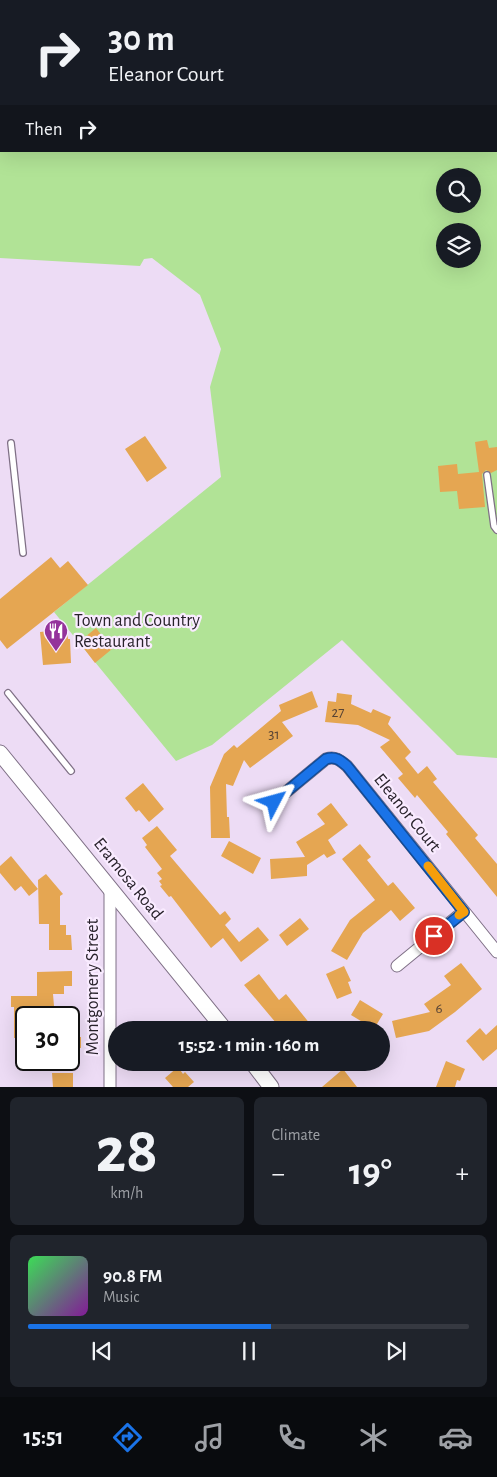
<!DOCTYPE html>
<html lang="en">
<head>
<meta charset="utf-8">
<style>
	:root { --surface:#171b24; --page:#20242c; --text:#f1f3f6; --muted:#9ea1a6; --line:#363941; --accent:#1a73e8 }
	body { margin:0; font-family:"Alegreya Sans",sans-serif; background:var(--page); color:var(--text); height:100vh; display:flex; flex-direction:column; font-size:19px; white-space:nowrap }
	* { box-sizing:border-box; margin:0 }
	p { font-size:16px; color:var(--muted) }
	.icon { flex:none; width:28px; height:28px; fill:none; stroke:currentColor; stroke-width:2; stroke-linecap:round; stroke-linejoin:round }
	.map { position:relative; height:1087px; overflow:hidden }
	.sheet { display:flex; flex-direction:column; gap:10px; padding:10px; background:#0d0f14; flex:1 }
	.sheet>* { flex:none }
	.guide { position:absolute; left:0px; top:0px; width:498px; height:152px; box-shadow:0 5px 20px #0002; background:#171b24; color:var(--text); overflow:hidden }
	.buttons { position:absolute; left:436px; top:168px; display:grid; gap:10px }
	.buttons a { display:grid; place-items:center; width:45px; height:45px; border-radius:50%; background:var(--surface); box-shadow:0 5px 20px #0002; font-size:25px }
	.speed { position:absolute; left:15px; top:1006px; display:flex; gap:10px; font-size:25px; font-weight:700; text-align:center }
	.speed>* { display:grid; place-content:center; width:65px; height:65px; border-radius:50%; background:var(--surface); box-shadow:0 5px 20px #0002; line-height:1 }
	.speed .limit { border:2px solid #111; border-radius:8px; background:#fff; color:#111 }
	.pin { position:absolute; display:grid; place-items:center; width:42px; height:42px; color:#fff; margin:-21px; border:2px solid #fff; border-radius:50%; box-shadow:0 1px 5px #0007 }
	.me { position:absolute; width:55px; margin:-28px; rotate:51deg; stroke-linejoin:round; filter:drop-shadow(0 0 4px #0008) }
	.turn { display:flex; align-items:center; gap:18px; height:105px; padding:0 25px; font-size:22px }
	.turn .icon { width:65px; height:65px; stroke-width:2.5 }
	.turn b { display:block; font-size:35px; line-height:42px }
	.then { display:flex; align-items:center; height:48px; padding:0 25px; background:#0003; gap:10px; font-size:19px }
	.big { font-size:38px; font-weight:700; line-height:1.1 }
	.sheet .tile { flex:1; display:flex; flex-direction:column; justify-content:center; gap:8px; min-width:0; padding:0 18px; border-radius:8px; background:var(--page) }
	.sheet .dial { align-items:center; gap:0 }
	.dial b { font-size:65px; line-height:1 }
	.song { display:flex; align-items:center; gap:15px }
	.cover { width:60px; height:60px; border-radius:8px; background:linear-gradient(135deg,hsl(130 70% 55%),hsl(290 70% 35%)) }
	.played { height:5px; border-radius:2px; background:linear-gradient(90deg,var(--accent) 55%,var(--line) 55%) }
	.keys { display:flex; justify-content:space-around; direction:ltr }
	.heat { display:flex; justify-content:space-between; align-items:center; font-size:28px; direction:ltr }
	.sheet .tiles { flex:1; display:grid; gap:10px; grid-template-columns:1fr 1fr }
	.tile:last-child { grid-column:span 2 }
	.trip { position:absolute; left:108px; top:1021px; width:282px; height:50px; border-radius:25px; background:var(--surface); box-shadow:0 5px 20px #0002; font-weight:700; line-height:50px; text-align:center }
	.dock { display:flex; height:80px; justify-content:space-around; align-items:center; background:#090b0e; color:var(--muted) }
	.dock .icon { width:35px; height:35px }
	.dock .active { color:var(--accent) }
	.dock b { font-size:22px; color:var(--text) }
	.map>svg:first-child { display:block }
	.green { fill:#b1e396; fill-rule:evenodd }
	.building { fill:#e5a652 }
	.lines { fill:none; stroke-linecap:round; stroke-linejoin:round }
	.service-casing { stroke:#7f7086; stroke-width:8 }
	.minor-casing { stroke:#7f7086; stroke-width:13 }
	.secondary-casing { stroke:#7f7086; stroke-width:17 }
	.service { stroke:#fff; stroke-width:5.5 }
	.minor { stroke:#fff; stroke-width:11 }
	.secondary { stroke:#fff; stroke-width:15 }
	.route-casing { stroke:#114b97; stroke-width:12 }
	.route { stroke:#1a73e8; stroke-width:9 }
	.slow { stroke:#f59e0b; stroke-width:9 }
	.labels { text-anchor:middle; dominant-baseline:central; stroke-width:4.5; stroke-linejoin:round; paint-order:stroke }
	.number-label { font-size:15px; fill:#574335 }
	.poi-label { font-size:18px; fill:#28222b; stroke:#f9ebff; text-anchor:start }
	.street-label { font-size:18px; fill:#28222b; stroke:#f9ebff }
</style>
</head>
<body>
<div class="map">
<svg width="497" height="1087" viewBox="0 0 497 1087">
	<rect width="100%" height="100%" fill="#eddcf5"/>
	<path class="green" d="M 0,0 L 497,0 L 497,758 L 457,755 L 342,640 L 212,745 L 176,761 L 54,612 L 221,477 L 210,387 L 221,349 L 200,295 L 152,258 L 144,259 L 140,266 L 0,258 ZM 1,1 L 496,1 L 496,151 L 1,151 ZM 445,176 L 472,176 L 472,204 L 445,204 ZM 445,231 L 472,231 L 472,259 L 445,259 Z"/>
	<path class="building" d="M 145,436 L 167,468 L 147,482 L 125,449 Z
		M 487,440 L 489,448 L 497,447 L 497,470 L 491,473 L 486,470 L 482,474 L 485,507 L 459,509 L 457,491 L 440,492 L 438,466 L 457,464 L 458,474 L 479,472 L 475,442 Z
		M 51,557 L 60,568 L 68,561 L 88,585 L 7,649 L 0,640 L 0,599 Z
		M 96,628 L 112,649 L 95,663 L 79,642 Z
		M 67,629 L 68,639 L 70,639 L 71,663 L 43,665 L 40,632 Z
		M 312,691 L 318,707 L 282,722 L 293,736 L 250,768 L 244,760 L 233,786 L 226,784 L 227,817 L 229,817 L 230,838 L 211,838 L 210,787 L 224,754 L 234,745 L 237,748 L 281,711 L 279,705 Z
		M 337,693 L 352,695 L 351,704 L 371,713 L 373,709 L 391,717 L 388,724 L 411,752 L 405,758 L 418,774 L 427,766 L 437,779 L 433,782 L 478,835 L 475,838 L 497,864 L 497,897 L 446,834 L 448,832 L 417,795 L 415,798 L 398,778 L 403,774 L 380,747 L 390,740 L 358,725 L 325,722 L 328,701 L 336,702 Z
		M 143,783 L 164,809 L 149,822 L 139,810 L 136,812 L 125,798 Z
		M 331,803 L 348,825 L 328,840 L 336,853 L 327,858 L 324,854 L 307,865 L 307,876 L 271,879 L 270,859 L 305,857 L 296,842 L 325,824 L 317,814 Z
		M 157,826 L 177,850 L 170,856 L 220,915 L 225,911 L 231,919 L 225,925 L 239,942 L 258,927 L 269,940 L 241,962 L 223,938 L 211,948 L 171,896 L 169,897 L 160,886 L 162,885 L 159,881 L 162,879 L 157,873 L 162,869 L 145,847 L 147,845 L 142,838 Z
		M 229,841 L 261,858 L 253,874 L 221,856 Z
		M 360,844 L 371,857 L 367,860 L 388,886 L 393,882 L 415,908 L 400,921 L 391,910 L 363,933 L 347,960 L 331,951 L 350,920 L 375,900 L 342,859 Z
		M 11,856 L 38,889 L 29,896 L 21,886 L 15,891 L 0,873 L 0,866 Z
		M 46,874 L 63,894 L 60,896 L 60,925 L 66,925 L 66,935 L 71,935 L 72,950 L 49,950 L 49,924 L 39,924 L 38,880 Z
		M 300,918 L 309,929 L 287,946 L 279,935 Z
		M 461,963 L 482,989 L 455,1012 L 429,1031 L 396,1038 L 392,1021 L 430,1012 L 424,1004 L 451,985 L 444,976 Z
		M 344,966 L 351,981 L 348,982 L 352,993 L 337,999 L 326,974 Z
		M 72,971 L 72,986 L 64,986 L 64,994 L 53,994 L 54,1006 L 35,1006 L 35,1018 L 26,1018 L 26,1038 L 14,1038 L 14,1007 L 11,1007 L 11,996 L 37,996 L 37,972 Z
		M 259,974 L 279,1000 L 286,994 L 315,1030 L 282,1030 L 244,985 Z
		M 360,1000 L 383,1014 L 374,1029 L 351,1015 Z
		M 497,1025 L 497,1049 L 483,1061 L 466,1041 L 480,1028 L 486,1035 Z
		M 69,1037 L 81,1037 L 81,1048 L 69,1048 Z
		M 446,1061 L 465,1069 L 460,1081 L 457,1080 L 455,1087 L 436,1087 Z
		M 178,1067 L 183,1074 L 185,1072 L 194,1082 L 188,1087 L 173,1087 L 165,1078 Z
		M 343,1069 L 357,1087 L 322,1087 Z
		M 52,1073 L 73,1073 L 73,1087 L 53,1087 Z"/>
	<g class="lines">
		<g class="service-casing">
			<path id="service" d="M 11,443 L 23,553
				M 487,475 L 494,526 L 497,530
				M 8,693 L 71,771"/>
		</g>
		<g class="minor-casing">
			<path id="minor" d="M 274,802 L 326,759 C 335,756 340,760 347,766 L 497,952
				M 397,966 L 464,911
				M 110,1087 L 110,887"/>
		</g>
		<g class="secondary-casing">
			<path id="secondary" d="M 0,753 L 225,1030
				M 252,1062 L 271,1087"/>
		</g>
		<use href="#service" class="service"/>
		<use href="#minor" class="minor"/>
		<use href="#secondary" class="secondary"/>
	</g>
	<g class="lines">
		<g class="route-casing">
			<path id="route" d="M 274,802 L 326,759 C 335,756 340,760 347,766 L 464,912 L 434,936"/>
		</g>
		<use href="#route" class="route"/>
		<path class="slow" d="M 428,866 L 464,912 L 459,915"/>
	</g>
	<defs>
		<g id="restaurant-pin" transform="scale(1.25)"><path d="M0 17L-7.5 6A9.5 9.5 0 1 1 7.5 6Z" fill="#94339b" stroke="#f9ebff"/><path d="M-5-6h1v4h1v-4h1v4h1v-4h1v5L-1.5 .5V6h-2V.5L-5-1ZM5-6V6H3V1.5H1.5Q1.5-4 5-6Z" fill="#fff"/></g>
	</defs>
	<g fill-rule="evenodd">
		<use href="#restaurant-pin" x="56" y="631"/>
	</g>
	<g class="labels">
		<g class="number-label">
			<text x="338" y="712">27</text>
			<text x="274" y="734">31</text>
			<text x="439" y="1008">6</text>
		</g>
		<g class="poi-label">
			<text x="74" y="621">Town and Country<tspan x="74" dy="21">Restaurant</tspan></text>
		</g>
		<g class="street-label">
			<text transform="translate(407 813) rotate(51)">Eleanor Court</text>
			<text transform="translate(128 879) rotate(51)">Eramosa Road</text>
			<text transform="translate(93 987) rotate(-90)">Montgomery Street</text>
		</g>
	</g>
</svg>
<div class="buttons">
<a><svg class="icon" aria-label="search" viewBox="0 0 24 24"><circle cx="10" cy="10" r="6"/><path d="M15 15l6 6"/></svg></a>
<a><svg class="icon" aria-label="layers" viewBox="0 0 24 24"><path d="M12 4l9 5-9 5-9-5zM3 14l9 5 9-5"/></svg></a>
</div>
<div class="speed"><div class="limit">30</div></div>
<div class="pin" style="left:434px;top:936px;background:#d93025"><svg class="icon" aria-label="arrive" viewBox="0 0 24 24"><path d="M6 21V4h12l-3 4 3 4H6"/></svg></div>
<svg class="me" style="left:274px;top:802px" viewBox="-20 -20 40 40"><path d="M0-17L14 15 0 8-14 15z" fill="#1a73e8" stroke="#fff" stroke-width="4"/></svg>
<div class="trip">15:52 · 1 min · 160 m</div>
<div class="guide">
<div class="turn"><svg class="icon" aria-label="right" viewBox="0 0 24 24"><path d="M7 20v-9h11M14 6l5 5-5 5"/></svg><div><b>30 m</b>Eleanor Court</div></div>
<div class="then">Then<svg class="icon" aria-label="right" viewBox="0 0 24 24"><path d="M7 20v-9h11M14 6l5 5-5 5"/></svg></div>
</div>
</div>
<section class="sheet">
<div class="tiles">
<div class="tile dial"><b>28</b><p>km/h</p></div>
<div class="tile"><p>Climate</p>
<div class="heat"><a>−</a><b class="big">19°</b><a>+</a></div>
</div>
<div class="tile">
<div class="song"><i class="cover"></i><div><b>90.8 FM</b><p>Music</p></div></div>
<div class="played"></div>
<div class="keys"><svg class="icon" aria-label="previous" viewBox="0 0 24 24"><path d="M18 5L8 12l10 7zM5 5v14"/></svg><svg class="icon" aria-label="pause" viewBox="0 0 24 24"><path d="M8 5v14M16 5v14"/></svg><svg class="icon" aria-label="next" viewBox="0 0 24 24"><path d="M6 5l10 7-10 7zM19 5v14"/></svg></div>
</div>
</div>
</section>
<nav class="dock">
<b>15:51</b>
<svg class="icon active" aria-label="directions" viewBox="0 0 24 24"><path d="M12 3l9 9-9 9-9-9zM9 14v-3h6M13 9l2 2-2 2"/></svg>
<svg class="icon" aria-label="music" viewBox="0 0 24 24"><path d="M9 18V5l10-2v13"/><circle cx="6" cy="18" r="3"/><circle cx="16" cy="16" r="3"/></svg>
<svg class="icon" aria-label="phone" viewBox="0 0 24 24"><path d="M5 4h4l2 5-3 2q2 4 5 5l2-3 5 2v4C11 20 4 13 5 4z"/></svg>
<svg class="icon" aria-label="climate" viewBox="0 0 24 24"><path d="M12 3v18M4 7l16 10M4 17L20 7"/></svg>
<svg class="icon" aria-label="car" viewBox="0 0 24 24"><path d="M5 17H2v-5l4-1 3-4h7l3 4 3 1v5h-3M9 17h6M6 11h13"/><circle cx="7" cy="17" r="2"/><circle cx="17" cy="17" r="2"/></svg>
</nav>
</body>
</html>
